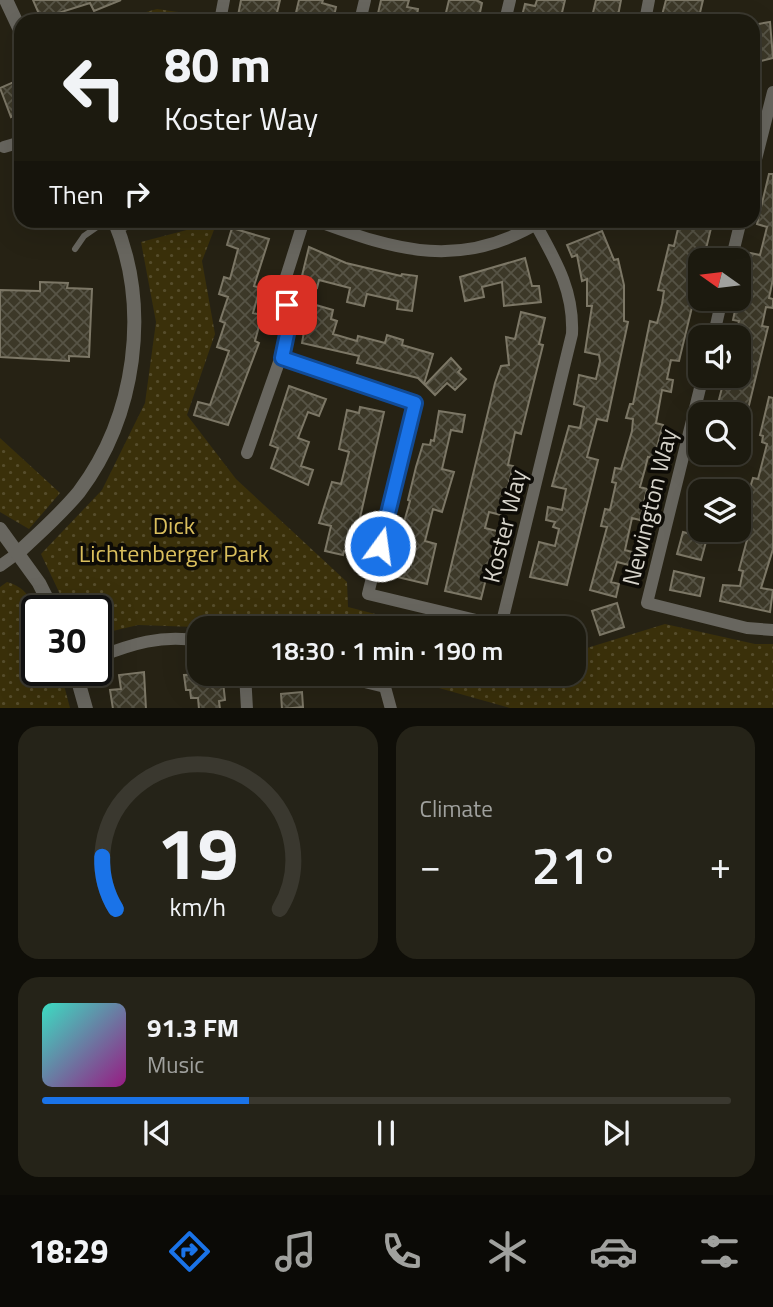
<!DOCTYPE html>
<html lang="en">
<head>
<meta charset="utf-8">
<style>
	:root { --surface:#1c1a0f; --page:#252318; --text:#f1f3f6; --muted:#a0a19e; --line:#3a382f; --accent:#1a73e8 }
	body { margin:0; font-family:"Titillium Web",sans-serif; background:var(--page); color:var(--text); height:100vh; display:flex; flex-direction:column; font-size:26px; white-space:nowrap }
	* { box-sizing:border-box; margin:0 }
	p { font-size:23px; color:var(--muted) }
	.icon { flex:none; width:38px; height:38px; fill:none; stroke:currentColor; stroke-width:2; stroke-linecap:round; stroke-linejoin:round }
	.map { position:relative; height:708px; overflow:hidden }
	.panel { display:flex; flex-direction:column; gap:18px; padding:18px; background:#0f0e08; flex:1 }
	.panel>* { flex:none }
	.banner { position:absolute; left:14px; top:14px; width:746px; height:214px; border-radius:21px; box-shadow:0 7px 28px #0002,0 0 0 2px var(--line); background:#1c1a0f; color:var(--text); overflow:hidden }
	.needle { width:46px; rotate:284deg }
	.tools { position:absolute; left:688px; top:248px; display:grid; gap:14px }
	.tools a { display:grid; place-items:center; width:63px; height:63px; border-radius:14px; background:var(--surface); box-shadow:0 7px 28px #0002,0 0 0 2px var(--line); font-size:35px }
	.speed { position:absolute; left:21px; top:595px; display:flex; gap:14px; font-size:35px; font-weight:700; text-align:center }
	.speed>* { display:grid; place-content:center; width:91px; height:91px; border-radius:50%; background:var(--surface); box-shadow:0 7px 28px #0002,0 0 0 2px var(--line); line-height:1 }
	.speed .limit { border:4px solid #111; border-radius:10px; background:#fff; color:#111 }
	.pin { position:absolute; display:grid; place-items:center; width:60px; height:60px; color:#fff; margin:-30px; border-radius:14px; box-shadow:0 4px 10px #0006 }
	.me { position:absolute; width:77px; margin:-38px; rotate:14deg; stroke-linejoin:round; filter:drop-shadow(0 0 5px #0008) }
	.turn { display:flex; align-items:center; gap:24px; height:147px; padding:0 35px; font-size:32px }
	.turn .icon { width:91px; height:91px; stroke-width:2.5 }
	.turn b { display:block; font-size:49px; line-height:60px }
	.then { display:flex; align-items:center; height:66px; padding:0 35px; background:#0003; gap:14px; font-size:26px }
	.big { font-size:52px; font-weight:600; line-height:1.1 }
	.panel .widget { flex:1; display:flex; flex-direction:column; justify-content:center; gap:10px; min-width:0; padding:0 24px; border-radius:21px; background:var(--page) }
	.panel .dial { align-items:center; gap:0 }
	.dial svg { height:182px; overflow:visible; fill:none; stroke:var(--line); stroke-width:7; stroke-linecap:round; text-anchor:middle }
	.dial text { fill:var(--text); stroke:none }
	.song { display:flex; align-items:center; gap:21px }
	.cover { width:84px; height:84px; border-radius:10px; background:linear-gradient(135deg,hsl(170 70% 55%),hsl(310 70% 35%)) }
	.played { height:7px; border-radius:4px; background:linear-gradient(90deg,var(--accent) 30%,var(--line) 30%) }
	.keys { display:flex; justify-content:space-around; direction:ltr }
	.heat { display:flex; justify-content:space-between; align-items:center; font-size:38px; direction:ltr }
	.panel .tiles { flex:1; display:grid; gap:18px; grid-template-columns:1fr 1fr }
	.widget:last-child { grid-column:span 2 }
	.trip { position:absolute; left:187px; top:616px; width:399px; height:70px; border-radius:21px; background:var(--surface); box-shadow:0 7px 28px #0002,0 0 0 2px var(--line); font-weight:600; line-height:70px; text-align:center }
	.tab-bar { display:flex; height:112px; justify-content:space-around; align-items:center; background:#0b0a06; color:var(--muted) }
	.tab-bar .icon { width:49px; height:49px }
	.tab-bar .current { color:var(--accent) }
	.tab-bar b { font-size:32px; color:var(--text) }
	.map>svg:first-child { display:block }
	.green { fill:url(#green-dots) }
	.building { fill:url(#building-cross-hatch); stroke:#7c7766; stroke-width:2 }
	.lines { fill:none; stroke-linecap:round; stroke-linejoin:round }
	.service { stroke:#68665f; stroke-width:6 }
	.minor { stroke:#68665f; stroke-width:12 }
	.tertiary { stroke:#68665f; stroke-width:14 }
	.route-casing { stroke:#114b97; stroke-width:18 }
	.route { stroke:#1a73e8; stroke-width:12 }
	.labels { text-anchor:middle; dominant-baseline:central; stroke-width:7; stroke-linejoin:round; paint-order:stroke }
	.street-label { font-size:24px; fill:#d6d3ca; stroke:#0d0b06 }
	.park-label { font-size:24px; fill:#d9be5d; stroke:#0d0b06 }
</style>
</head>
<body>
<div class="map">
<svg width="773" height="709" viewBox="0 0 773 709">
	<defs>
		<pattern id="green-dots" width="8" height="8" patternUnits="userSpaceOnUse" patternTransform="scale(1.75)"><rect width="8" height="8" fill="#3a300a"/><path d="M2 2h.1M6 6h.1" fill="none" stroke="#564d2c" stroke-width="1.8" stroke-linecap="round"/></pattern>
		<pattern id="building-cross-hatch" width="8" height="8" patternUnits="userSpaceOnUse" patternTransform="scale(1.75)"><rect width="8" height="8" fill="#3c3828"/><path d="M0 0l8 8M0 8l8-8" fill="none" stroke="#575446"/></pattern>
	</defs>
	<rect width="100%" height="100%" fill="#262214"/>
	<path class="green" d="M 157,9 L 206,16 L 204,21 L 113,21 Z
		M 217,222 L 202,261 L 215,334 L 187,415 L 236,479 L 347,582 L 348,607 L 430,628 L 225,628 L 138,625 L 96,635 L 96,611 L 68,611 L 41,554 L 102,490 L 145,403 L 156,322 L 141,242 Z
		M 0,438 L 60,493 L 29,529 L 0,512 Z
		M 7,582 C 46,593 37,637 37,670 L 60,670 L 70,708 L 0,708 L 0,587 Z
		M 665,624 L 755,644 L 773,644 L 773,708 L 510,708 L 389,674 L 574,674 L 574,652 Z"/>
	<path class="building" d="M 33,0 L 121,0 L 94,11 L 90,3 L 58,13 L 62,21 L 42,21 Z
		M 241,0 L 280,0 L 275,21 L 237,21 Z
		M 299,0 L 323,0 L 322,3 L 336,7 L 333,21 L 294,21 Z
		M 381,0 L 409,0 L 407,7 L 418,9 L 416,21 L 377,18 Z
		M 449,0 L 476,0 L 482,3 L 479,17 L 465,14 L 463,21 L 444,21 Z
		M 537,0 L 565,0 L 560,21 L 536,21 L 522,16 L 525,4 L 535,6 Z
		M 596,0 L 621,0 L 617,21 L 591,21 Z
		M 666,0 L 703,0 L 698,21 L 661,19 Z
		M 770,22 L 773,58 L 761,61 L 759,52 L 752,53 L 752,25 Z
		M 16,81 L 21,95 L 21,112 L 11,117 L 0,88 Z
		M 769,174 L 773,174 L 773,279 L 769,298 L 773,299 L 773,308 L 766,307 L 762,326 L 768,327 L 742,434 L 738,434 L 738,415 L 715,415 L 723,384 L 711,381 L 712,376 L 738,376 L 736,334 L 739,321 L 733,320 L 736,306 L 744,308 L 748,290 L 740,288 L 750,253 L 760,255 L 767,227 L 757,224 Z
		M 680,220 L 713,220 L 703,261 L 700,267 L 694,266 L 690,284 L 687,297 L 694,299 L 679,361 L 671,360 L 667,379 L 673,380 L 671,392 L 662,390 L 656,423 L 663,425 L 654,458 L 648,457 L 645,469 L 640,487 L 647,489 L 640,520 L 632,518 L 625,550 L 632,552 L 629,565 L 617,562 L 611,582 L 619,584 L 616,597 L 590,590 L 607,527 L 601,526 L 605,509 L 610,510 L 616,483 L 612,482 L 615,468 L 621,469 L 632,431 L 633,419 L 626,418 L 630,404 L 633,404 L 650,321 L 657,323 L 662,304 L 664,291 L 658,290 L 669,245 L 674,246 Z
		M 232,228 L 269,239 L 254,286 L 260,288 L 253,313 L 262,315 L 255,341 L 259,343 L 228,425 L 194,415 L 198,402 L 210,405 L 229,351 L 217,347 L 225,323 L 220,321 L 228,297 L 219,294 L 224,277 L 230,279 L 238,249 L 227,245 Z
		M 602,231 L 614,260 L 618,259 L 624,285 L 624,321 L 628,322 L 607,421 L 597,419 L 587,457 L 598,460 L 567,585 L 530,577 L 539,542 L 555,546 L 559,529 L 553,527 L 555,522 L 546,520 L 548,507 L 562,510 L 566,489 L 552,486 L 569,426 L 580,428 L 584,407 L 574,404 L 579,375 L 596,379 L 600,361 L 599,355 L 585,352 L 592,306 L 587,306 L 587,279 L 582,281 L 577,255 L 572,257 L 567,245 Z
		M 309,247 L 346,263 L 401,276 L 402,274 L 417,276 L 412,311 L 397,309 L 398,301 L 367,294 L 364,306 L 347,302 L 350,288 L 319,280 L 317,288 L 300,284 Z
		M 525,258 L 532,286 L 539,286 L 541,302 L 504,306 L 502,282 L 482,287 L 484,297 L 465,301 L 460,277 Z
		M 40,282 L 68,283 L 67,288 L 92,289 L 89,357 L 69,356 L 69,361 L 0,357 L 0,290 L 40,291 Z
		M 309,303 L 333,310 L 331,319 L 337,321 L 333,334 L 357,341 L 358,336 L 385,343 L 387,335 L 403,340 L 402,345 L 433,354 L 424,384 L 418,378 L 357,363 L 359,356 L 302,343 Z
		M 521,312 L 545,318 L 539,344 L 543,345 L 521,434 L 515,432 L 508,465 L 513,466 L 501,515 L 489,512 L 485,528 L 497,531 L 497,534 L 481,599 L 445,591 L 495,383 L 501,366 L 509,365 L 506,337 L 515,339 Z
		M 451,358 L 461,369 L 458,372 L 466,379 L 455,390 L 447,383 L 435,395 L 425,385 Z
		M 289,386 L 326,399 L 319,416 L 308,412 L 298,438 L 309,442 L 301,466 L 313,470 L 308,485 L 271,468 L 278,448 L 270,445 Z
		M 769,397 L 773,398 L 773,549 L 761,588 L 773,590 L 770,612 L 720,601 L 723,585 L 740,586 L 743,571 L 739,570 L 748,536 L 743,535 L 750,502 L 746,501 L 753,478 L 758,479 L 767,444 L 762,442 L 763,436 L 760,435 Z
		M 360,407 L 384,412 L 352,553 L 344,551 L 343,555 L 325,551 L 331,526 L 319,523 L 332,482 L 341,484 L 349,452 L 339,449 L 347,410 L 359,413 Z
		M 439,411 L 465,415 L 462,432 L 451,430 L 442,469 L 454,472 L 442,512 L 433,509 L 425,541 L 436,544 L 427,584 L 389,575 L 410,501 L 408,500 L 416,467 L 423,444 L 430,445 L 431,440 L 434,441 Z
		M 683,532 L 707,538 L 701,560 L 677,554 Z
		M 674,571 L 704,578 L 700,596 L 670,590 Z
		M 617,603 L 624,627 L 600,635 L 592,611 Z
		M 144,672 L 146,709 L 113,709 L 110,690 L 121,689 L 119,675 Z
		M 210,674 L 211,684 L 223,682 L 225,700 L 219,701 L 220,709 L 199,709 L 198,698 L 191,698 L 190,690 L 186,690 L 184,675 Z
		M 302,692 L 303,707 L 282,709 L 281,694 Z"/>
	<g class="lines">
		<path class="service" d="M 75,249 L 84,236 L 107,220"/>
		<path class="minor" d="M 220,21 L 224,0
			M 360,21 L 365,0
			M 505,21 L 510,0
			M 645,21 L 649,0
			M 4,147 L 21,142
			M 752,175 L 773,92
			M 314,220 C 397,251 462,271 543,220
			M 117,228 L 135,220
			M 731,261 L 741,220
			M 713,338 L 722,299
			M 282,358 L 415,403 L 368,594 L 501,626 L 572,334 C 574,291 556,261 536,225
			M 703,376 L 647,603 L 747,628 L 773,630
			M 247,453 L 285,345 L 286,277 L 304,220
			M 0,566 L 18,553
			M 96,658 C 131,644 162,634 200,641
			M 245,674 L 247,709
			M 332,674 L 385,687 L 391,709"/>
		<path class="tertiary" d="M 6,0 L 21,32
			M 0,529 L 39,583 L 53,611
			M 18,553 C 39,533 61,514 79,492 C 136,416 151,308 114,220
			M 75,670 L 86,709"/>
	</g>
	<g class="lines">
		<g class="route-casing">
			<path id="route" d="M 287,305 L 287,334 L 282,358 L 415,403 L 380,546"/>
		</g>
		<use href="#route" class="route"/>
	</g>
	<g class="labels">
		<g class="street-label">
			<text transform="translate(649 507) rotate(-76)">Newington Way</text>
			<text transform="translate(504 526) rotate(-76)">Koster Way</text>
		</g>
		<g class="park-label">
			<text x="174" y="525">Dick<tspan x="174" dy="28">Lichtenberger Park</tspan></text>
		</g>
	</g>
</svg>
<div class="tools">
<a><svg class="needle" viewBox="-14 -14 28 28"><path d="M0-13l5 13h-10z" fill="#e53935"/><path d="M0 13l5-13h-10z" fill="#a0a19e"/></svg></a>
<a><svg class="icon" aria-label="sound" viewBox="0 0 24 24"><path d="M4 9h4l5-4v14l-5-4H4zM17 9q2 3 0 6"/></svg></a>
<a><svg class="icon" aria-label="search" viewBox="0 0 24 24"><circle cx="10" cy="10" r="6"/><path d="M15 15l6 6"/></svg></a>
<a><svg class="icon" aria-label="layers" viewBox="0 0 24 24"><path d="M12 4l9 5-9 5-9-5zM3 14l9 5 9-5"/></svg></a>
</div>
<div class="speed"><div class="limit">30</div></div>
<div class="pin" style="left:287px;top:305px;background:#d93025"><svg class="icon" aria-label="arrive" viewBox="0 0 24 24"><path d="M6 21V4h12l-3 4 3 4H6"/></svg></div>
<svg class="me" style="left:380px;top:546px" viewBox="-20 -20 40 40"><circle r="17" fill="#1a73e8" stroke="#fff" stroke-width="3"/><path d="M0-11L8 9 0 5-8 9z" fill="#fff"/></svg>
<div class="trip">18:30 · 1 min · 190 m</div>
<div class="banner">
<div class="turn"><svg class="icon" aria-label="left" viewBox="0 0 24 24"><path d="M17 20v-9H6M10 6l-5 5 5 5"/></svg><div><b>80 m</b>Koster Way</div></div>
<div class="then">Then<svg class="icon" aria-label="right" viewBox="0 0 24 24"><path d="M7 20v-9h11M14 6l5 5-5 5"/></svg></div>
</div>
</div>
<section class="panel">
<div class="tiles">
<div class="widget dial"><svg viewBox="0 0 100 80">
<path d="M14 69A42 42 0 1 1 86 69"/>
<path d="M14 69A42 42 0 0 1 8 46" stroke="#1a73e8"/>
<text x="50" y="56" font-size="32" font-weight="700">19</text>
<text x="50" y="72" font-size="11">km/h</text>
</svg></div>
<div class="widget"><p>Climate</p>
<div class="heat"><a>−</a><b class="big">21°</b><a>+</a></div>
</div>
<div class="widget">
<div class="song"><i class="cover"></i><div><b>91.3 FM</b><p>Music</p></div></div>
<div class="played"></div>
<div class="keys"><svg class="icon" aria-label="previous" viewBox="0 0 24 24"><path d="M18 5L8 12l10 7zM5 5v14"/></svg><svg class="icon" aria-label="pause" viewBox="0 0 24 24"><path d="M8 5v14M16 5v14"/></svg><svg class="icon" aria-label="next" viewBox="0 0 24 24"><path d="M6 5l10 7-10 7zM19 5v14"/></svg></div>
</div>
</div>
</section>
<nav class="tab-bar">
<b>18:29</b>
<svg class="icon current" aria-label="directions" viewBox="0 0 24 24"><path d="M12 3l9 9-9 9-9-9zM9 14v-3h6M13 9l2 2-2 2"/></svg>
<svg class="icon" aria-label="music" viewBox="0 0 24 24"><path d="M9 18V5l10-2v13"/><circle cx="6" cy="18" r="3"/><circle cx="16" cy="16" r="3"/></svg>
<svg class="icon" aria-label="phone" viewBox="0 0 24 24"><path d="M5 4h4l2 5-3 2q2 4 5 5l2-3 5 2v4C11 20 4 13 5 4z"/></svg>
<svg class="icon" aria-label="climate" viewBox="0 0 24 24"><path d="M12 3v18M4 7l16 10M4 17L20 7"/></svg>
<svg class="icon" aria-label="car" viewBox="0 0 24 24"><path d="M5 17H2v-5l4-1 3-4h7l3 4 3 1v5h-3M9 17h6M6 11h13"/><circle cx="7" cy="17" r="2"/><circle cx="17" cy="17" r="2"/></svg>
<svg class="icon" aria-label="filters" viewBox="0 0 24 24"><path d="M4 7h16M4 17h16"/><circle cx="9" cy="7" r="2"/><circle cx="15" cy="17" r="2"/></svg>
</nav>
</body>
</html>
